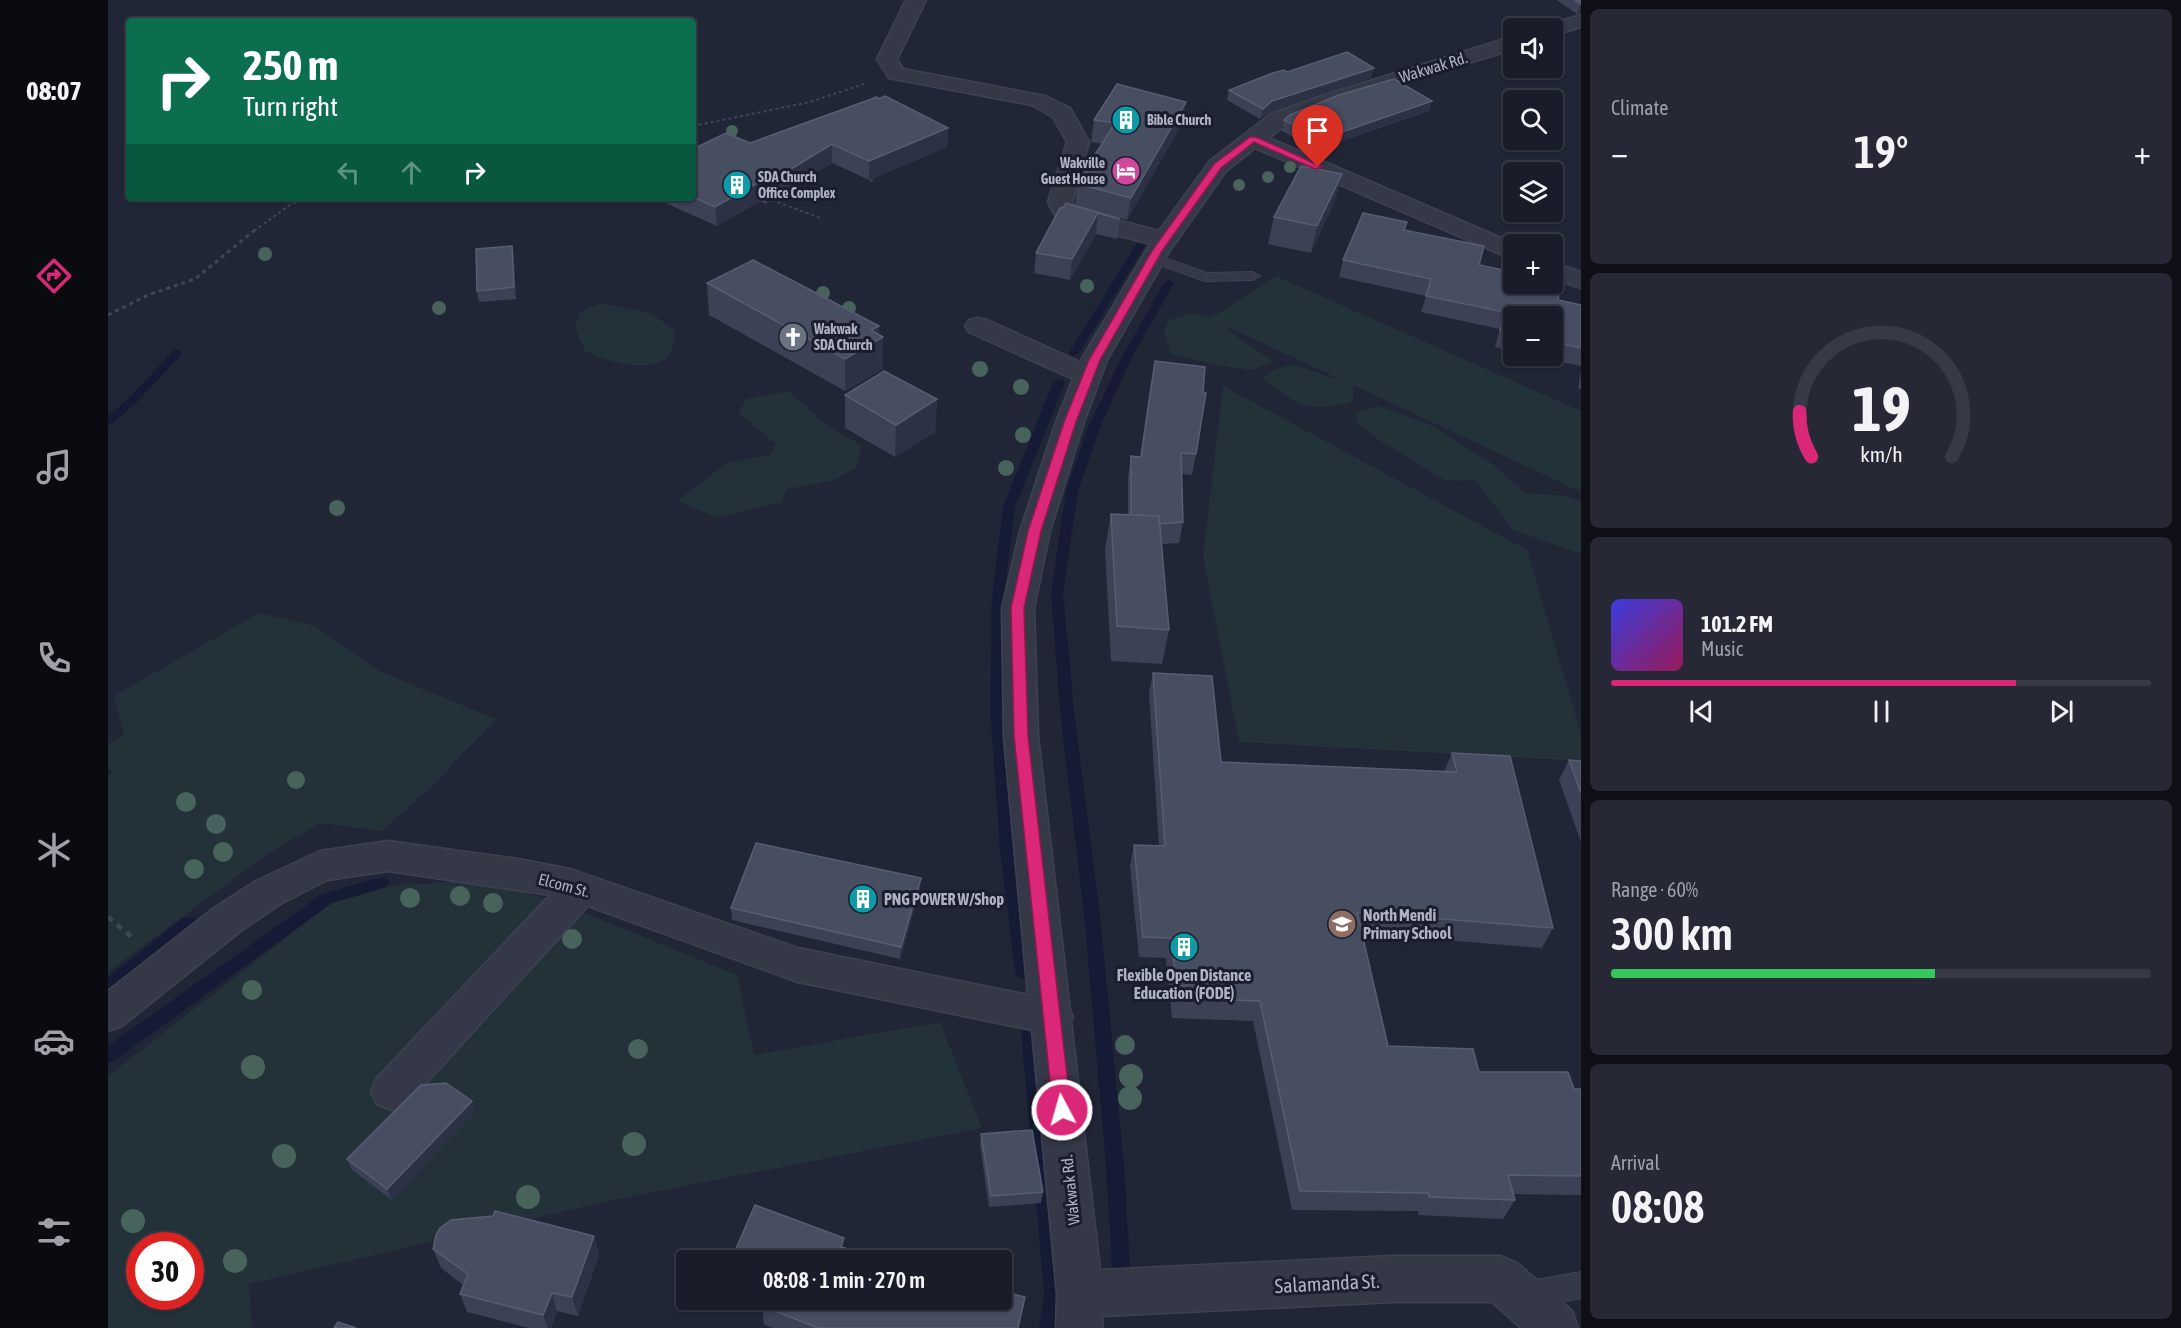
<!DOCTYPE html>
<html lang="en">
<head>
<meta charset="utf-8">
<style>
	:root { --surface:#191c29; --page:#262935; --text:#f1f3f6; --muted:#9fa1a8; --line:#373a46; --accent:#db2777 }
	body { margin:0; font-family:"Asap Condensed",sans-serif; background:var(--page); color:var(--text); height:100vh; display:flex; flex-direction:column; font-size:22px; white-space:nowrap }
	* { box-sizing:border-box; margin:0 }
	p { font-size:20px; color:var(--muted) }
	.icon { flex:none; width:33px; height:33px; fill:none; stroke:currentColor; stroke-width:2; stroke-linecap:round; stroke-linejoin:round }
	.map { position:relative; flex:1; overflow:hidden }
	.sheet { display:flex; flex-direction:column; gap:9px; padding:9px; background:#0e0f17; width:600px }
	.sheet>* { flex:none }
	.banner { position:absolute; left:18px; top:18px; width:570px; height:183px; border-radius:6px; box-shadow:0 2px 4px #0004,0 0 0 2px var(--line); background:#0b6e4f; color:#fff; overflow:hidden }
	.buttons { position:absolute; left:1395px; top:18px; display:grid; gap:12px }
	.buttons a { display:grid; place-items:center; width:60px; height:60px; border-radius:6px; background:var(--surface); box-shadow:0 2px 4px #0004,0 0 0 2px var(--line); font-size:30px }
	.speed { position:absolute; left:18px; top:1232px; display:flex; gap:12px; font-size:30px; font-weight:700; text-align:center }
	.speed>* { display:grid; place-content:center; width:78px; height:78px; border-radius:50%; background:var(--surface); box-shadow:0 2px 4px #0004,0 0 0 2px var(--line); line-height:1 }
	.speed .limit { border:9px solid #d22; background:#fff; color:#111 }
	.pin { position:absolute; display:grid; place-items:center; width:51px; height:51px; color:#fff; margin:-62px -26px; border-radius:50% 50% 50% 0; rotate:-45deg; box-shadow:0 0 6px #0007 }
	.pin .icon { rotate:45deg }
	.me { position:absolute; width:66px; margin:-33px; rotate:354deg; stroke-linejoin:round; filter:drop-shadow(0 0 4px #0008) }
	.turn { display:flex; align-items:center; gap:21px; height:126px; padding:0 18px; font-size:27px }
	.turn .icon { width:78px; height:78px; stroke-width:2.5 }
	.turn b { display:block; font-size:42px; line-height:51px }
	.lanes { display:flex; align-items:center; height:57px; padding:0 18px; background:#0003; justify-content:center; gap:30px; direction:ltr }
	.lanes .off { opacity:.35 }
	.big { font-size:45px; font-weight:600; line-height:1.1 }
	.sheet .card { flex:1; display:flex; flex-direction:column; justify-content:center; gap:9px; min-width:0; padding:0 21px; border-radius:9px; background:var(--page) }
	.sheet .dial { align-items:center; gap:0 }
	.dial svg { height:156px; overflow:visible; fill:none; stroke:var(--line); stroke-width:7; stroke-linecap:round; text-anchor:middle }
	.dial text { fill:var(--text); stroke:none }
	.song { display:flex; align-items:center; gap:18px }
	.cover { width:72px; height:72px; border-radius:9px; background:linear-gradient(135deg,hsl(240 70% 55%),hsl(330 70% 35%)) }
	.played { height:6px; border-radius:3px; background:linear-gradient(90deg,var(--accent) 75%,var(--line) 75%) }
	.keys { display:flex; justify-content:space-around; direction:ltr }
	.heat { display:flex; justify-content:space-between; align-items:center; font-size:33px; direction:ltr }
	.charge { height:9px; border-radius:4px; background:linear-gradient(90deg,#34c759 60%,var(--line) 0) }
	.trip { position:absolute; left:568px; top:1250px; width:336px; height:60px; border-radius:6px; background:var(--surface); box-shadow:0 2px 4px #0004,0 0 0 2px var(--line); font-weight:600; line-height:60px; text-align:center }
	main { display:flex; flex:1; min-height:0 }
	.tabs { display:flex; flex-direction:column; width:108px; justify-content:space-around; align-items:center; background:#0a0b10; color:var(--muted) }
	.tabs .icon { width:42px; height:42px }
	.tabs .active { color:var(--accent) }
	.tabs b { font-size:27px; color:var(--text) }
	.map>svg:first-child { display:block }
	.green { fill:#233138; fill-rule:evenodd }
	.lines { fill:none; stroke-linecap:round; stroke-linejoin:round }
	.stream { fill:#151b34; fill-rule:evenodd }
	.lane-casing { stroke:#3e4151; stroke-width:2 }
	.street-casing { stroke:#3e4151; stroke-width:3 }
	.path-far2 { stroke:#3b4a50; stroke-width:2; stroke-dasharray:3 3; stroke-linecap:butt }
	.path-far1 { stroke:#3b4a50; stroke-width:3; stroke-dasharray:4 4; stroke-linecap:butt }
	.path { stroke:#3b4a50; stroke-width:4.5; stroke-dasharray:6 6; stroke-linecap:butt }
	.lane { fill:#343847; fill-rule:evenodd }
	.street { fill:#343847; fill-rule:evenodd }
	.tree { fill:#48625c }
	.wall { fill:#3c4156 }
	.shaded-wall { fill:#2c3145 }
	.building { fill:#484e62; stroke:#585d71; stroke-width:1.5 }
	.route { fill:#db2777; stroke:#8e194d; stroke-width:1.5 }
	.labels { text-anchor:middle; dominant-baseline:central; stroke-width:6; stroke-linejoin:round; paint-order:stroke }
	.far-poi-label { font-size:14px; font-weight:bold; fill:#afb2c4; stroke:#1a1d2c; text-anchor:start }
	.street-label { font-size:16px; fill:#afb2c4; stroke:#1a1d2c }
	.poi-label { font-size:16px; font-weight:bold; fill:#afb2c4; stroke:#1a1d2c; text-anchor:start }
	.near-street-label { font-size:20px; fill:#afb2c4; stroke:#1a1d2c }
</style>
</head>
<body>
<main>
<nav class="tabs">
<b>08:07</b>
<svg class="icon active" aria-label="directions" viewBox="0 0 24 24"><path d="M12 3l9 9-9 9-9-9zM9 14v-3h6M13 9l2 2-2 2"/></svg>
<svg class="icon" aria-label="music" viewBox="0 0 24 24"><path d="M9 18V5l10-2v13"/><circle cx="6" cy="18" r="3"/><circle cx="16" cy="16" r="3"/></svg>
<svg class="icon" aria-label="phone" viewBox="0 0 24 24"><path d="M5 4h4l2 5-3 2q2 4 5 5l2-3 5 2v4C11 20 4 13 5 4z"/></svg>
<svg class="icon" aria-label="climate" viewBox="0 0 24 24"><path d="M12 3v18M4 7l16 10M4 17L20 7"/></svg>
<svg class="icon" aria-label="car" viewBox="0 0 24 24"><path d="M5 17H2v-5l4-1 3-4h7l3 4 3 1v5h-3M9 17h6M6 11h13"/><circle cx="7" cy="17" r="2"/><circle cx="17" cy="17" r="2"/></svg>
<svg class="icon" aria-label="filters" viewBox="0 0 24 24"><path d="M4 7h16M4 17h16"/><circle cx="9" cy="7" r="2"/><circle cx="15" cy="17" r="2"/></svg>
</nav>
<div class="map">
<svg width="1473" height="1328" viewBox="0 0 1473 1328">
	<rect width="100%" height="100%" fill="#212637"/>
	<path class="green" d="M 1168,276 L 1473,411 L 1473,492 L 1245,385 L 1245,402 C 1202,412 1188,407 1155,378 C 1189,352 1199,374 1231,379 L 1118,326 L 1122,332 L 1165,361 L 1145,370 L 1112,366 L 1063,354 L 1056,331 L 1061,320 L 1087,313 L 1103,318 Z
		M 492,303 L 542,313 L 567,330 C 566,337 566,347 562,353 C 546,377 497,361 477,351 L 467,327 L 473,311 Z
		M 1115,386 L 1419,550 L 1473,734 L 1473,761 L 1131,742 L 1095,556 Z
		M 681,391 L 716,423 L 754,446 L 748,468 L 723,481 L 679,489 L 673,502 L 610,518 L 569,501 L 619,463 L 662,455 L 668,444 L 631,413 L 638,399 Z
		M 1270,406 L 1323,425 L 1386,465 L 1417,493 L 1459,496 L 1473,501 L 1473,554 L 1405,530 L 1367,480 L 1338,481 L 1271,440 L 1250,424 L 1247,412 Z
		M 151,613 L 207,626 L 271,671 L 388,719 L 322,788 L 274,831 L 212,823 L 155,857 L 0,972 L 0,776 L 6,772 L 0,768 L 0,744 L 16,735 L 6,696 Z
		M 371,880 L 447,901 L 629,975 L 646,1055 L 832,1022 L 874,1128 L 505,1200 L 141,1284 L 144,1328 L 0,1328 L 0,1076 L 241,889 ZM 32,1245 L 82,1245 L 82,1296 L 32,1296 Z"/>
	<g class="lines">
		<path class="stream" d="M 1033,241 L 1038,244 L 971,353 L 970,355 L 962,355 L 961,353 L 1028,244 Z
			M 1061,280 L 1066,283 L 1023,359 L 993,425 L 970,491 L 955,593 L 967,720 L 992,914 L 1016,1165 L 1022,1268 L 1020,1274 L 1013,1277 L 1006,1274 L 1004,1268 L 998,1165 L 976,914 L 953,720 L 943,593 L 958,491 L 981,425 L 1013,359 L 1056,283 Z
			M 69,350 L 73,351 L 73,355 L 29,402 L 4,424 L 0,425 L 0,416 L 21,398 L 65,351 Z
			M 951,379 L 957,382 L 907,507 L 896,597 L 896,709 L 908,850 L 923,972 L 921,977 L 915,979 L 909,977 L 907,972 L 892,850 L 882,709 L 884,597 L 895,507 L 945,382 Z
			M 274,877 L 279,879 L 282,883 L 279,887 L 224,903 L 6,1061 L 0,1063 L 0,1046 L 214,894 Z
			M 81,917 L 87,918 L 89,923 L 87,928 L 6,991 L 0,993 L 0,977 L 75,918 Z
			M 920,1013 L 926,1015 L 928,1020 L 954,1293 L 951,1328 L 931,1328 L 936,1293 L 912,1020 L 914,1015 Z"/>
		<g class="lane-casing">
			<path id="lane" d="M 1045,254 L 1099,273 L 1145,272 L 1152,276 L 1145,280 L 1097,281 L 1040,261 L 1038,258 Z
				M 1473,1272 L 1473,1298 L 1414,1310 L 1404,1306 L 1400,1296 L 1404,1286 L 1414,1282 Z"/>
		</g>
		<g class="street-casing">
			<path id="street" d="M 798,0 L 818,0 L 789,59 L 795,69 L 937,96 L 962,108 L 981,142 L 964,202 L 967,209 L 1051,231 L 1102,161 L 1163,114 L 1214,96 L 1406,36 L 1406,49 L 1228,104 L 1179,124 L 1161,138 L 1407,244 L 1406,260 L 1147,148 L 1118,171 L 1061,252 L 999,360 L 976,422 L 942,531 L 926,608 L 930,737 L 962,1011 L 965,1017 L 963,1021 L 992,1270 L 1285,1256 L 1393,1256 L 1409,1263 L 1464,1311 L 1470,1328 L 1413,1328 L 1384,1302 L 1285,1302 L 995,1316 L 994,1328 L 948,1328 L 949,1294 L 924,1030 L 690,982 L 480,906 L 299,1104 L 284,1110 L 269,1104 L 263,1091 L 269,1078 L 442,895 L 280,871 L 219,880 L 174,903 L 134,930 L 14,1026 L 0,1031 L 0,991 L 106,908 L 148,881 L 212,851 L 280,841 L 410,859 L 462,869 L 690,948 L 920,995 L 896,737 L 894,608 L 912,531 L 948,422 L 965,379 L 861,332 L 857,326 L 861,320 L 870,318 L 879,320 L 972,362 L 1042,244 L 949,219 L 940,202 L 959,142 L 945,117 L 924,105 L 781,78 L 769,59 Z
				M 1473,15 L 1473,27 L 1444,36 L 1444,28 L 1435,28 L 1437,26 Z
				M 1444,262 L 1473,272 L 1473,288 L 1444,278 Z"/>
		</g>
		<path class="path-far2" d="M 585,126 L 702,102 L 756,84
			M 762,181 L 767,179
			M 664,200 L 712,218
			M 146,231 L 183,204 L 203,198"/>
		<path class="path-far1" d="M 0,315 L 40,295 L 87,279 L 148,229"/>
		<path class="path" d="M 0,917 L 27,940"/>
		<use href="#lane" class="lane"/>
		<use href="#street" class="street"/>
	</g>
	<g class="tree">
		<circle cx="624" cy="131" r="6"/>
		<circle cx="1182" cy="167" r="6"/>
		<circle cx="1160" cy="177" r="6"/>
		<circle cx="1131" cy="185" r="6"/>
		<circle cx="157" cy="254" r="7"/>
		<circle cx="979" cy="286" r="7"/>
		<circle cx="715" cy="293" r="7"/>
		<circle cx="331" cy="308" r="7"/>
		<circle cx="741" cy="308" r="7"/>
		<circle cx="872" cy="369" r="8"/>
		<circle cx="913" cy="387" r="8"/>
		<circle cx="915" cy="435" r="8"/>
		<circle cx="898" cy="468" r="8"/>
		<circle cx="229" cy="508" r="8"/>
		<circle cx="188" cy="780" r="9"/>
		<circle cx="78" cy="802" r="10"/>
		<circle cx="108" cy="824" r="10"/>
		<circle cx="115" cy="852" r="10"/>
		<circle cx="86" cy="869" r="10"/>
		<circle cx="352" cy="896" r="10"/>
		<circle cx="302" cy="898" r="10"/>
		<circle cx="385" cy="903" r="10"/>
		<circle cx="464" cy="939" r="10"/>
		<circle cx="144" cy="990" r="10"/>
		<circle cx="1017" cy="1045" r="10"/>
		<circle cx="530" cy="1049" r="10"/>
		<circle cx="145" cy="1067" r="12"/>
		<circle cx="1023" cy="1076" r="12"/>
		<circle cx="1022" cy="1098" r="12"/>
		<circle cx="526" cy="1144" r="12"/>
		<circle cx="176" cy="1156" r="12"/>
		<circle cx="420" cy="1197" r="12"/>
		<circle cx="25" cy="1221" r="12"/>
		<circle cx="127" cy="1261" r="12"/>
	</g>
	<path class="wall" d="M 1449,0 L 1473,0 L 1473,13 L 1469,14 Z
		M 1179,72 L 1263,78 L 1162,112 L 1152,119 L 1119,100 L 1121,90 Z
		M 770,99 L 840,128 L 839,147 L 761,180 L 724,163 L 658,204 L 652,201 L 609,226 L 546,198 L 585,198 L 585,149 L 642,143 Z
		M 1324,101 L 1321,111 L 1208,150 L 1174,131 L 1176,120 Z
		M 986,120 L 1074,124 L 1019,220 L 1004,216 L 1012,219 L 1009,239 L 988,234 L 962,280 L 926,273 L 928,253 L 955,208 L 968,206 L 967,204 L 970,182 L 994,144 L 983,142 Z
		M 1234,174 L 1227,200 L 1203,253 L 1160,244 L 1166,217 Z
		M 1297,230 L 1450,300 L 1473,305 L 1473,366 L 1424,356 L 1444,356 L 1444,316 L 1406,316 L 1406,351 L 1387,347 L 1392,329 L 1313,312 L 1318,296 L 1231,277 L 1235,260 Z
		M 404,246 L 406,257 L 408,299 L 371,302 L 369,291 Z
		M 599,283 L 771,326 L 771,334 L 775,337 L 775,369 L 737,391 L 601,315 Z
		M 1473,371 L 1473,389 L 1470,388 Z
		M 1043,382 L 1088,454 L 1084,475 L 1074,474 L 1075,522 L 1071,543 L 1053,544 L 1061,630 L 1054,664 L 1003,661 L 997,549 L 1003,514 L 1020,515 L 1020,477 L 1023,456 L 1032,457 Z
		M 737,395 L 829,399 L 827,432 L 787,457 L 737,428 Z
		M 1045,673 L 1113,762 L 1336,772 L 1344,753 L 1445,928 L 1434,948 L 1254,933 L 1280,1046 L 1371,1072 L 1466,1089 L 1473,1089 L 1473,1195 L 1405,1194 L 1407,1200 L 1395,1219 L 1310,1215 L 1310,1211 L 1184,1210 L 1145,1021 L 1064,1018 L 1058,958 L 1031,957 L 1022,866 L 1026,845 L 1051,846 L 1041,693 Z
		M 1461,760 L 1473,761 L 1473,842 L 1451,780 Z
		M 812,890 L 792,959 L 624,920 L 623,908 Z
		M 367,1112 L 284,1200 L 244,1170 L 239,1159 Z
		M 873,1134 L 935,1192 L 933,1203 L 881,1207 L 872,1145 Z
		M 486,1236 L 491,1255 L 470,1316 L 449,1311 L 443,1328 L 421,1328 L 359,1312 L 352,1294 L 355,1285 L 333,1268 L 325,1249 Z
		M 650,1299 L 894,1299 L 911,1328 L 665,1328 L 656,1325 L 654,1306 L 656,1302 Z"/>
	<path class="shaded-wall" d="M 1472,4 L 1473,4 L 1473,13 L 1469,14 Z
		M 1266,68 L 1263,78 L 1162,112 L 1152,119 L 1155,109 L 1164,101 Z
		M 1324,101 L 1321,111 L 1208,150 L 1211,140 Z
		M 1078,102 L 1074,124 L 1019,220 L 1023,198 Z
		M 840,128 L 839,147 L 761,180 L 761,161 Z
		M 724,144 L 724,163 L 658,204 L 657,185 Z
		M 1234,174 L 1227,200 L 1203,253 L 1209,226 Z
		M 651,182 L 652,201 L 609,226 L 607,207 Z
		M 990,213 L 988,234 L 962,280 L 964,259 Z
		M 404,246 L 406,257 L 408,299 L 406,287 Z
		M 771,326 L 771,339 L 775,337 L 775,369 L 737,391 L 737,359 L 763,330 Z
		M 829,399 L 827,432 L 787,457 L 788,425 Z
		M 813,878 L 812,890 L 792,959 L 793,947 Z
		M 364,1101 L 367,1112 L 284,1200 L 279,1189 Z
		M 486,1236 L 491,1255 L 470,1316 L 464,1297 Z
		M 444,1293 L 449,1311 L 443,1328 L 440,1328 L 435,1315 Z"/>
	<path class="building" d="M 1467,0 L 1473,0 L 1473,4 L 1472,4 Z
		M 1239,52 L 1266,68 L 1164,101 L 1155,109 L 1121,90 L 1165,73 L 1176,70 L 1179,72 Z
		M 1286,79 L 1324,101 L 1211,140 L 1176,120 L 1182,115 L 1231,95 Z
		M 1009,84 L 1078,102 L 1023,198 L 971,184 L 970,182 L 1007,123 L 986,120 Z
		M 777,96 L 840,128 L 761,161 L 724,144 L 657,185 L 651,182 L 607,207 L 585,197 L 585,149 L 618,133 L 642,143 L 769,97 L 770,99 Z
		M 1193,166 L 1234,174 L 1209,226 L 1166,217 Z
		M 958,203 L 1012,219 L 990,213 L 964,259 L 928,253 L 952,208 L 955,208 Z
		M 1255,213 L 1299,222 L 1296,230 L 1376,246 L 1371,265 L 1406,272 L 1406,284 L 1444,284 L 1444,280 L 1454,282 L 1450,300 L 1473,305 L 1473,348 L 1444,342 L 1444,316 L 1406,316 L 1406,334 L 1392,331 L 1397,312 L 1318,296 L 1323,279 L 1235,260 Z
		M 404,246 L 406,287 L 369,291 L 368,249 Z
		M 645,260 L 771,326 L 763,330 L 775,337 L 737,359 L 599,283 Z
		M 1047,361 L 1097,367 L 1095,393 L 1098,393 L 1088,454 L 1073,453 L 1075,522 L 1051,524 L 1051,516 L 1023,515 L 1023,456 L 1033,457 Z
		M 776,371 L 829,399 L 788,425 L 737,395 Z
		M 1003,514 L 1051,516 L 1061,630 L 1009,626 Z
		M 1045,673 L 1104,676 L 1113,762 L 1349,772 L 1344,753 L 1402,756 L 1445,928 L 1249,912 L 1280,1046 L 1365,1049 L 1371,1072 L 1460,1072 L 1466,1089 L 1473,1089 L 1473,1176 L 1400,1175 L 1407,1200 L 1321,1197 L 1320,1193 L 1192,1191 L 1152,1001 L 1070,998 L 1063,938 L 1035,937 L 1026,845 L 1057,846 Z
		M 1461,760 L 1473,761 L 1473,793 Z
		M 648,843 L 813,878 L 793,947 L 623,908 Z
		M 338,1083 L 364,1101 L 279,1189 L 239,1159 L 313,1085 Z
		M 924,1130 L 935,1192 L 883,1196 L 873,1134 Z
		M 647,1205 L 736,1238 L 733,1247 L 781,1260 L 623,1260 Z
		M 387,1211 L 486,1236 L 464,1297 L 444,1293 L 435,1315 L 352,1294 L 360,1274 L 325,1249 L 328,1235 L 332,1228 L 343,1220 L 385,1216 Z
		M 894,1291 L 917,1297 L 910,1328 L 710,1328 L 654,1306 L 657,1299 L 894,1299 Z
		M 230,1322 L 248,1328 L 226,1328 Z"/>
	<path class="route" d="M 1142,137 L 1148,137 L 1215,167 L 1207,169 L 1146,142 L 1113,168 L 1054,251 L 992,360 L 968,422 L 933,531 L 916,608 L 920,736 L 963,1110 L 960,1115 L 954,1117 L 948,1115 L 945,1110 L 906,736 L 903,608 L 920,531 L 956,422 L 981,360 L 1044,251 L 1106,164 Z"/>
	<defs>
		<g id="building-disc" transform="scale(1.5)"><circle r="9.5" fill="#0f9aa8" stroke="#1a1d2c"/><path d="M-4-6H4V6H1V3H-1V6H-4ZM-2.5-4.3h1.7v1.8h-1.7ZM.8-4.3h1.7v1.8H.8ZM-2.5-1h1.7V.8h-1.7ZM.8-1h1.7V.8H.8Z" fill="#fff"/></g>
		<g id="hotel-disc" transform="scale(1.5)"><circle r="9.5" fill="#d1479c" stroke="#1a1d2c"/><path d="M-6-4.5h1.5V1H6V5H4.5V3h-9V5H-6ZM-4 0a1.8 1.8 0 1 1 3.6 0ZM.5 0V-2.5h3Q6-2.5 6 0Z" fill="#fff"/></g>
		<g id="church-disc" transform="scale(1.5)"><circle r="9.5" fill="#6b7280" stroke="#1a1d2c"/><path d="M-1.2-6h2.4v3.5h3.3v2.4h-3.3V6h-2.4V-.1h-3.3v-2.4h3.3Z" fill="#fff"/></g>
		<g id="school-disc" transform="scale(1.5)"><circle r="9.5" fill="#8d6e63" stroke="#1a1d2c"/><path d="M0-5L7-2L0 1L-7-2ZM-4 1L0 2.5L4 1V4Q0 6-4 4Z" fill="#fff"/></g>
	</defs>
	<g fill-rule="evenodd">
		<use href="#building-disc" x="1018" y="120"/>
		<use href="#hotel-disc" x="1018" y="171"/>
		<use href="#building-disc" x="629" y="185"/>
		<use href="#church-disc" x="685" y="337"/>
		<use href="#building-disc" x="755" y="899"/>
		<use href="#school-disc" x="1234" y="924"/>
		<use href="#building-disc" x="1076" y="947"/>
	</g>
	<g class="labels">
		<g class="far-poi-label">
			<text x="1039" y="120">Bible Church</text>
			<text x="997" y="163" text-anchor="end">Wakville<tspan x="997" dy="16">Guest House</tspan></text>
			<text x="650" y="177">SDA Church<tspan x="650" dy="16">Office Complex</tspan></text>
			<text x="706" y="329">Wakwak<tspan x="706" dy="16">SDA Church</tspan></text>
		</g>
		<g class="street-label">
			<text transform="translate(1325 67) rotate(-17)">Wakwak Rd.</text>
			<text transform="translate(456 885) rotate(15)">Elcom St.</text>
			<text transform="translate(962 1190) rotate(-96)">Wakwak Rd.</text>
		</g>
		<g class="poi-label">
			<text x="776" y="899">PNG POWER W/Shop</text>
			<text x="1255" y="915">North Mendi<tspan x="1255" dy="18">Primary School</tspan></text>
			<text x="1076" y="975" text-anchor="middle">Flexible Open Distance<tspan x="1076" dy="18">Education (FODE)</tspan></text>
		</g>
		<g class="near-street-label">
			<text transform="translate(1219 1283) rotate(-3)">Salamanda St.</text>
		</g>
	</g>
</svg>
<div class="buttons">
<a><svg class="icon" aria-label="sound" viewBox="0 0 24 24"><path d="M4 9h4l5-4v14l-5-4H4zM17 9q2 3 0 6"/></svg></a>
<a><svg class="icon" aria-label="search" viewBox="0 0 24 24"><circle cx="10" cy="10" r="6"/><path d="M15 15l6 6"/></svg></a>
<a><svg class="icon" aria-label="layers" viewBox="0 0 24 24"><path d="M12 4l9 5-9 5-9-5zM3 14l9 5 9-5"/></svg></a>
<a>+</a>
<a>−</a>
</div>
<div class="speed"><div class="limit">30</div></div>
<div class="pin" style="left:1210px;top:167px;background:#d93025"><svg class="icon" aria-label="arrive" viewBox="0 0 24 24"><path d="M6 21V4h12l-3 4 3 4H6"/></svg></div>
<svg class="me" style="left:954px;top:1110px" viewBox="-20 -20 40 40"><circle r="17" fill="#db2777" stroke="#fff" stroke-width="3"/><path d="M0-11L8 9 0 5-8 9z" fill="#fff"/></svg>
<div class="trip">08:08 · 1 min · 270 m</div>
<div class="banner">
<div class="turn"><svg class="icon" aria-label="right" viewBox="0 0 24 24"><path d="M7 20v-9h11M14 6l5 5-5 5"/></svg><div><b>250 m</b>Turn right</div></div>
<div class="lanes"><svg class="icon off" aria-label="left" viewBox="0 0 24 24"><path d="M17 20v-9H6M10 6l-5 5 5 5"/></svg><svg class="icon off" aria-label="ahead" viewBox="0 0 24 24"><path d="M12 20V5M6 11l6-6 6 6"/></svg><svg class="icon" aria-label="right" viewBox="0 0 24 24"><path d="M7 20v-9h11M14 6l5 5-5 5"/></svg></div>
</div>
</div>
<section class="sheet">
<div class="card"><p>Climate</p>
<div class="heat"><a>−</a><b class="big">19°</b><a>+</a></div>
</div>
<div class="card dial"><svg viewBox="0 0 100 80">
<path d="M14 69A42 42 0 1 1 86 69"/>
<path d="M14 69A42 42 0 0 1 8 46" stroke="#db2777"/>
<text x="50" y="56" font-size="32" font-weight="700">19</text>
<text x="50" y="72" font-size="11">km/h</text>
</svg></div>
<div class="card">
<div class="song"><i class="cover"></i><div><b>101.2 FM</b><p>Music</p></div></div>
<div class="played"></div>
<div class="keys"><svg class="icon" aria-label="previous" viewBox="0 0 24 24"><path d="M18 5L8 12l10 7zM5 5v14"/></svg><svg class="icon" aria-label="pause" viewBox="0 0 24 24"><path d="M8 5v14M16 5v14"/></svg><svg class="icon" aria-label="next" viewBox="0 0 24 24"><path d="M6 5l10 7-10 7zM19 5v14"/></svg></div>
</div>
<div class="card"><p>Range · 60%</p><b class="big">300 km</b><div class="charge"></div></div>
<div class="card"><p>Arrival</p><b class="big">08:08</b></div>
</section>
</main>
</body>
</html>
